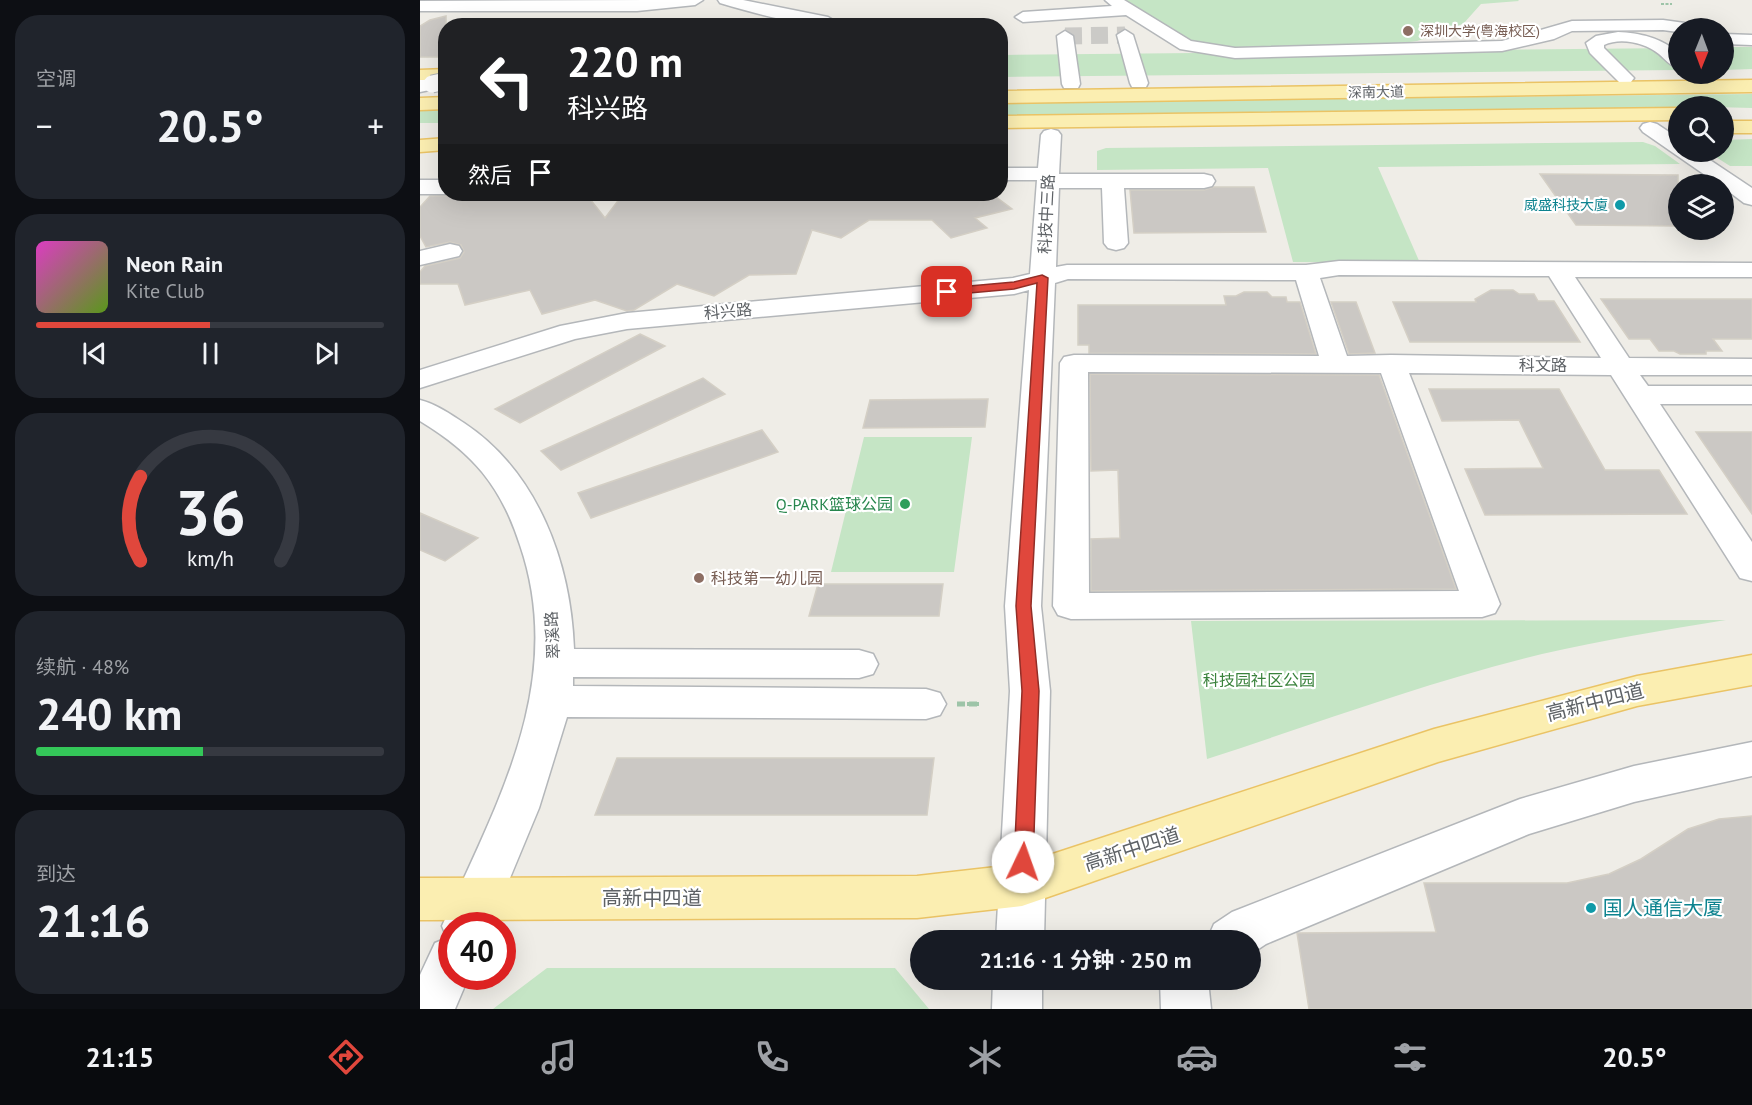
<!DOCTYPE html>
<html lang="zh">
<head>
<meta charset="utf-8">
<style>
	:root { --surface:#171b24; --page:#20242c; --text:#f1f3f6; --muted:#9ea1a6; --line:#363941; --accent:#e0473c }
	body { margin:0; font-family:"PT Sans","Noto Sans SC",sans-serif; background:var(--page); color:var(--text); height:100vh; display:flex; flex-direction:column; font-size:22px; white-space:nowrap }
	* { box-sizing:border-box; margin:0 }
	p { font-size:20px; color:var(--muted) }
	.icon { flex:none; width:33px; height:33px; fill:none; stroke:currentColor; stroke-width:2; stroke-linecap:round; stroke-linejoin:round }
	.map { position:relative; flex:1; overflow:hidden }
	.details { display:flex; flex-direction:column; gap:15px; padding:15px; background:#0d0f14; width:420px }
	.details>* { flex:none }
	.top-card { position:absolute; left:18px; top:18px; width:570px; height:183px; border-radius:24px; box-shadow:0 6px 24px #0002; background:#202124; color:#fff; overflow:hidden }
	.needle { width:39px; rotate:181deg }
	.tools { position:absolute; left:1248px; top:18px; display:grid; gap:12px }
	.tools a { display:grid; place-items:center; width:66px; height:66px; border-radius:50%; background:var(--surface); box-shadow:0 6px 24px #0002; font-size:30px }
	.speed { position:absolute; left:18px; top:912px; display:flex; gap:12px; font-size:30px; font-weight:700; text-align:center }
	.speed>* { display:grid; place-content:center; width:78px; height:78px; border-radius:50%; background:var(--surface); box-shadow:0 6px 24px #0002; line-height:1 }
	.speed .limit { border:9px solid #d22; background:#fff; color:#111 }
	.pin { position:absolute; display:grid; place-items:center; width:51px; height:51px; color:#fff; margin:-26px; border-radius:12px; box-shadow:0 3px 9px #0006 }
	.me { position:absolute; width:66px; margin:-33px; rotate:3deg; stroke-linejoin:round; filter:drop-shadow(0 0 4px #0008) }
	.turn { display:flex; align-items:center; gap:21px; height:126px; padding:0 30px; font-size:27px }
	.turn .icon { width:78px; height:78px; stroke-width:2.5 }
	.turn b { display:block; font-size:42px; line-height:51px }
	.then { display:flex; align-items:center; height:57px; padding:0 30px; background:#0003; gap:12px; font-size:22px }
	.big { font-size:45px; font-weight:700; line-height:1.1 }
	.details .card { flex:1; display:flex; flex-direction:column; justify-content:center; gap:9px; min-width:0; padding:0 21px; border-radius:24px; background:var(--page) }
	.details .dial { align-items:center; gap:0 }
	.dial svg { height:156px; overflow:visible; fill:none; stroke:var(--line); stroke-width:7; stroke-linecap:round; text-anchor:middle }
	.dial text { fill:var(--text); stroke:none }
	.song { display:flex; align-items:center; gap:18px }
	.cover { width:72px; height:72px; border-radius:9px; background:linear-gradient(135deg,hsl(310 70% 55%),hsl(90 70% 35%)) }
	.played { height:6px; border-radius:3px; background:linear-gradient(90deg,var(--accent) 50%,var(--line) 50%) }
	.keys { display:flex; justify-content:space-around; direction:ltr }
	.heat { display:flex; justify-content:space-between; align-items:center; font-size:33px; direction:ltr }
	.charge { height:9px; border-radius:4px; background:linear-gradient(90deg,#34c759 48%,var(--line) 0) }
	.trip { position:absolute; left:490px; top:930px; width:351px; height:60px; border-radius:30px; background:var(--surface); box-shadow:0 6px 24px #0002; font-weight:700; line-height:60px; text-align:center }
	.menu { display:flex; height:96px; justify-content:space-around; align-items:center; background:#090b0e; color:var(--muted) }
	.menu .icon { width:42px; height:42px }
	.menu .current { color:var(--accent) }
	.menu b { font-size:27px; color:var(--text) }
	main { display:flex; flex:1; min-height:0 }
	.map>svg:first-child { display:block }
	.green { fill:#c5e5c5 }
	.building { fill:#cbc8c4; stroke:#d4cfc5; stroke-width:1.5 }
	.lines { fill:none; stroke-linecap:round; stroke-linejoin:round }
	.minor-tunnel { stroke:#cbcac7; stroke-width:17; stroke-dasharray:17 9; stroke-linecap:butt }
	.minor-casing { stroke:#b4b7ba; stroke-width:3 }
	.major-casing { stroke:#eac365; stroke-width:3 }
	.path-far2 { stroke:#9dc4a8; stroke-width:2; stroke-dasharray:3 1.5; stroke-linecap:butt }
	.path-far1 { stroke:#9dc4a8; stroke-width:4; stroke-dasharray:7 3; stroke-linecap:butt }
	.path { stroke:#9dc4a8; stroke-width:5; stroke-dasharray:8 4; stroke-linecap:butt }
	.minor { fill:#fff; fill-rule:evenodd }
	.major { fill:#fbeeb1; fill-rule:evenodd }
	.minor-bridge-casing { stroke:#b4b7ba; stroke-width:19; stroke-linecap:butt }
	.minor-bridge { stroke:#fff; stroke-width:17 }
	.route { fill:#e0473c; stroke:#922e27; stroke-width:1.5 }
	.education-dot { fill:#8d6e63; stroke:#fff; stroke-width:2 }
	.culture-dot { fill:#0f9aa8; stroke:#fff; stroke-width:2 }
	.leisure-dot { fill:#2e9e5b; stroke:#fff; stroke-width:2 }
	.labels { text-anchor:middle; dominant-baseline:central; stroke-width:4.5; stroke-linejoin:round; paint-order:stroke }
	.far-education-label { font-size:14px; fill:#785e54; stroke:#fff; text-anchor:start }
	.far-street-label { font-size:14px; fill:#5e6266; stroke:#fff }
	.far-culture-label { font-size:14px; fill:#0d838f; stroke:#fff; text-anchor:end }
	.street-label { font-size:16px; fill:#5e6266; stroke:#fff }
	.leisure-label { font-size:16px; fill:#27864d; stroke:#fff; text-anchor:end }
	.education-label { font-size:16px; fill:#785e54; stroke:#fff; text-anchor:start }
	.park-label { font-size:16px; fill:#3a823c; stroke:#fff }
	.near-street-label { font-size:20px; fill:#5e6266; stroke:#fff }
	.near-culture-label { font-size:20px; fill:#0d838f; stroke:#fff; text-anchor:start }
</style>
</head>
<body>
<main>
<section class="details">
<div class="card"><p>空调</p>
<div class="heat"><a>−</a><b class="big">20.5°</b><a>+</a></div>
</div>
<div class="card">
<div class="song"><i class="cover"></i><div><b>Neon Rain</b><p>Kite Club</p></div></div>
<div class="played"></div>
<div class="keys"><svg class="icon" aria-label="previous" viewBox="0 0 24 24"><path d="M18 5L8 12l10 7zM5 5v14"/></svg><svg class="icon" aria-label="pause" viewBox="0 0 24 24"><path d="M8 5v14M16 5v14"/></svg><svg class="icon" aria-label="next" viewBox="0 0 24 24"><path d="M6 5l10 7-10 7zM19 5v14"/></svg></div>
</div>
<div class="card dial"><svg viewBox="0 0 100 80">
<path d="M14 69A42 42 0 1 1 86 69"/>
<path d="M14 69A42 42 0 0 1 14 26" stroke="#e0473c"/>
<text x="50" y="56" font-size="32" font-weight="700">36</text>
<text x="50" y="72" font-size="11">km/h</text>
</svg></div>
<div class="card"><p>续航 · 48%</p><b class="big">240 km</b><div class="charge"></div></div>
<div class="card"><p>到达</p><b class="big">21:16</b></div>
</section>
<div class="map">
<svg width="1332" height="1009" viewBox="0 0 1332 1009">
	<rect width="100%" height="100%" fill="#efede7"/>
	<path class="green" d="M 700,0 L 1098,0 L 1099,1 L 1061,4 L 1044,23 L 1026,32 L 997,41 L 975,44 L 819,49 L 769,43 Z
		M 1304,47 L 1332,47 L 1332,69 L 1304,70 Z
		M 1258,48 L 1258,70 L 581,77 L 580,55 Z
		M 1332,94 L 1332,108 L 1258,106 L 1258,109 L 581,116 L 580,102 Z
		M 0,108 L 25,108 L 25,123 L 0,123 Z
		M 1332,139 L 1332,166 L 1310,166 L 1288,152 L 1304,152 L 1304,140 Z
		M 1223,142 L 1235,146 L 1260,164 L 958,167 L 1000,263 L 873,262 L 848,168 L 677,170 L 677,151 L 686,148 Z
		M 444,437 L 552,437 L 534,572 L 411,572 Z
		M 1306,620 C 1245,630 1183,640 1122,654 C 1009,681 898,723 787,759 L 771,621 Z
		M 127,968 L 475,968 L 509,1009 L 73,1009 Z"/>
	<path class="building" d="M 26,16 L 26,57 L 0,57 L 0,26 L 10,20 Z
		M 1120,174 L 1258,175 L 1258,226 L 1156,225 Z
		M 794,187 L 834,187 L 846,232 L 714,233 L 710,190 L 784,190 Z
		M 89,194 L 166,194 L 185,218 L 200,198 L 209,194 L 572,194 L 592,209 L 555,218 L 567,228 L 531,238 L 512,220 L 449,220 L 421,238 L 392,230 L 376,274 L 329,275 L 294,296 L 257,284 L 214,310 L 207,311 L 175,300 L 122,314 L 110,290 L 45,305 L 38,284 L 0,284 L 0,272 L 5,266 L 40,258 L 44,252 L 41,245 L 30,242 L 6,247 L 0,236 L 0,207 L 10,196 Z
		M 1071,290 L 1093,290 L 1099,294 L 1114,294 L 1118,301 L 1134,301 L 1160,342 L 990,342 L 973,302 L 1056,302 L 1055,299 Z
		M 824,292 L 847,292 L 852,297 L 866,297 L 867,302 L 880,302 L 896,354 L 669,353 L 669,345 L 658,345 L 658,305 L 806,305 L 804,296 L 816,296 Z
		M 1181,299 L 1332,299 L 1332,339 L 1293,339 L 1302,351 L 1286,351 L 1286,354 L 1260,354 L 1254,351 L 1239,351 L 1230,339 L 1209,339 Z
		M 911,302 L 936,302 L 955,353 L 929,354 Z
		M 220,334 L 245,346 L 100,423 L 75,409 Z
		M 670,374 L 959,375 L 1036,589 L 671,591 L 671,539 L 700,538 L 698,470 L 671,471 Z
		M 283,378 L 305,394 L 141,470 L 121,451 Z
		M 1009,389 L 1139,389 L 1185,470 L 1239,470 L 1267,514 L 1065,515 L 1045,469 L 1123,468 L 1099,420 L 1022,421 Z
		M 568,399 L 565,427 L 443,428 L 450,400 Z
		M 342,430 L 358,452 L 171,518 L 158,493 Z
		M 1276,432 L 1332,432 L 1332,514 Z
		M 0,513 L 58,538 L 25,561 L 0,550 Z
		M 398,584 L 523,584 L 519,616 L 389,616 Z
		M 197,758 L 514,758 L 507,815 L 175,815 Z
		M 1332,816 L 1332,1009 L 889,1009 L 877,933 L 1016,932 L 1004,883 L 1147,883 L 1189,874 L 1221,859 L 1268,829 L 1299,819 Z"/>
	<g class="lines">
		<path class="minor-tunnel" d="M 645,36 L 705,35"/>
		<g class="minor-casing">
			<path id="minor" d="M 229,0 L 283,0 L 275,5 L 217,11 L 0,11 L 0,1 Z
				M 298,0 L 323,0 L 408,17 L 423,26 C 382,26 340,15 300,3 Z
				M 685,0 L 704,0 L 771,41 L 815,48 L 1082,41 L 1152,21 L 1243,20 L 1272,24 L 1274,28 L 1258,28 L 1258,32 L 1243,30 L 1152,31 L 1134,39 L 1082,51 L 815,58 L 760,49 L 706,15 L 603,22 L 595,17 L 603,12 L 692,6 Z
				M 705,30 L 713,35 L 728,83 L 726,87 L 712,87 L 710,83 L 697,35 Z
				M 645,31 L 653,36 L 660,84 L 658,88 L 644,88 L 642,84 L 637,36 Z
				M 1198,32 C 1220,33 1242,38 1258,53 L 1258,68 C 1250,66 1246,60 1239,54 C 1225,43 1201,37 1184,45 L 1184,48 L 1214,78 L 1211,82 L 1199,82 L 1170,53 L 1166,43 L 1176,36 Z
				M 1304,34 L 1332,35 L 1332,45 L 1304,44 Z
				M 12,78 L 19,80 L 21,84 L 19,88 L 0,92 L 0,80 Z
				M 1230,122 L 1237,124 L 1258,138 L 1258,152 L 1278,152 L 1332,188 L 1332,205 L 1324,203 L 1304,188 L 1304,184 L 1298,184 L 1223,132 L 1220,128 L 1223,124 Z
				M 631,129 L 638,131 L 641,135 L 639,174 L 784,174 L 792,176 L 795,181 L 792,186 L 784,188 L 704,188 L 708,243 L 704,248 L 696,250 L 688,248 L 684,243 L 682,188 L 639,188 L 636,267 L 647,265 L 886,265 L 919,261 L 1332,263 L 1332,277 L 1155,277 L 1209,358 L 1332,359 L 1332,375 L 1220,375 L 1228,386 L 1332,386 L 1332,404 L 1240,404 L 1332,542 L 1332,581 L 1320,578 L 1191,375 L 989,373 L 1080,604 L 1075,613 L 1062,617 L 651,619 L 638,615 L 633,606 L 640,363 L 644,357 L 654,355 L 899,356 L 876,280 L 648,279 L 635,283 L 621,606 L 630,691 L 624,940 L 576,940 L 590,691 L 585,606 L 609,290 L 594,294 L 207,329 L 155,339 L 0,388 L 0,370 L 140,326 L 207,313 L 593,278 L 610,274 L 617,180 L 580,180 L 580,168 L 618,168 L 621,135 L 624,131 ZM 919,275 L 1129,276 L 1181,358 L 971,355 L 927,356 L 900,278 ZM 668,372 L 961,373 L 1039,591 L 669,593 Z
				M 0,180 L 26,180 L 26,194 L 0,194 Z
				M 30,244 L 39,246 L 42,251 L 39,256 L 0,265 L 0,251 Z
				M 0,400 C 16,404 30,414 44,423 C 118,472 151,563 154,649 L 439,650 L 453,654 L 458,664 L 453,674 L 439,678 L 153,677 L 153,686 L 506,689 L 520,693 L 526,704 L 520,715 L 506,719 L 147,717 L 119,808 L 70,926 L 32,926 L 32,976 L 49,976 L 35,1009 L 0,1009 L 0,975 L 15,943 L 27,938 L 22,926 C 77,803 147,682 100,545 C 81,486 53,453 0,421 Z
				M 1332,742 L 1332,776 L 1214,802 L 1109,834 L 846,944 L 831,954 L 831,940 L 787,940 L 794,924 L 812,912 L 1100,799 L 1214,766 Z
				M 573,980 L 622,980 L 622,1009 L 572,1009 Z
				M 740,980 L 788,980 L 791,1009 L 741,1009 Z"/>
		</g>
		<g class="major-casing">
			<path id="major" d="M 26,69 L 26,79 L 0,80 L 0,70 Z
				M 1332,80 L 1332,92 L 580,103 L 580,91 Z
				M 26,97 L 26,109 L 0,110 L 0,98 Z
				M 1258,108 L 1258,120 L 580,128 L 580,116 Z
				M 1304,121 L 1332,121 L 1332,133 L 1304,133 Z
				M 26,138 L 26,150 L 0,152 L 0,140 Z
				M 1332,655 L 1332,685 L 1217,706 L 1018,762 L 602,906 L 497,918 L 0,920 L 0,878 L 497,876 L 602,864 L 1014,729 L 1217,676 Z"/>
		</g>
		<path class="path-far2" d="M 1241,4 L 1252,4"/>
		<path class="path-far1" d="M 537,704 L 559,704"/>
		<path class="path" d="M 537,704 L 559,704"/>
		<use href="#minor" class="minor"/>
		<use href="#major" class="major"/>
		<g class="minor-bridge-casing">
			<path id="minor-bridge" d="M 12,84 L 26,81"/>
		</g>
		<use href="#minor-bridge" class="minor-bridge"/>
	</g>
	<path class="route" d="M 622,275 L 628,278 L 611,606 L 619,691 L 613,862 L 610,868 L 603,870 L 597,868 L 594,862 L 602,691 L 596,606 L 617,283 L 594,289 L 527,295 L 521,292 L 527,288 L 594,282 Z"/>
	<g class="education-dot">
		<circle cx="988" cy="31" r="6"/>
		<circle cx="279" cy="578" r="6"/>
	</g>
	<g class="culture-dot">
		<circle cx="1200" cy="205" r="6"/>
		<circle cx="1171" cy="908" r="6"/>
	</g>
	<circle class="leisure-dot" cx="485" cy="504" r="6"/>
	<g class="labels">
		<g class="far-education-label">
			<text x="1000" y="31">深圳大学(粤海校区)</text>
		</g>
		<g class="far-street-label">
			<text transform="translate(956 92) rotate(-1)">深南大道</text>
		</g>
		<g class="far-culture-label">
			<text x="1188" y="205">威盛科技大廈</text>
		</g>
		<g class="street-label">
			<text transform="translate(626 214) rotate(-87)">科技中三路</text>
			<text transform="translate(308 311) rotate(-5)">科兴路</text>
			<text x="1123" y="365">科文路</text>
			<text transform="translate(132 635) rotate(-93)">翠溪路</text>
		</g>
		<g class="leisure-label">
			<text x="473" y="504">Q-PARK篮球公园</text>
		</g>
		<g class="education-label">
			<text x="291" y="578">科技第一幼儿园</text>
		</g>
		<g class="park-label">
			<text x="839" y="680">科技园社区公园</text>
		</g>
		<g class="near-street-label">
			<text transform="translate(1175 702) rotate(-14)">高新中四道</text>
			<text transform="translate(712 849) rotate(-18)">高新中四道</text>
			<text x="232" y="898">高新中四道</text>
		</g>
		<g class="near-culture-label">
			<text x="1183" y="908">国人通信大厦</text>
		</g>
	</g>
</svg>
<div class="tools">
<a><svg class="needle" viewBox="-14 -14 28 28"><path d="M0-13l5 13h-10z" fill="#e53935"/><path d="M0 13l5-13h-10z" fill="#9ea1a6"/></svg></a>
<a><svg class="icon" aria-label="search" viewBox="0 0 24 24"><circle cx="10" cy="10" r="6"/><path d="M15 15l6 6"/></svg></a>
<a><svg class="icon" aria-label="layers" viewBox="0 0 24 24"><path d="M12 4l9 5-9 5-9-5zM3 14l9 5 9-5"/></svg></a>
</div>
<div class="speed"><div class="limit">40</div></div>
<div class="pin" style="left:527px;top:292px;background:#d93025"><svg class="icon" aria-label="arrive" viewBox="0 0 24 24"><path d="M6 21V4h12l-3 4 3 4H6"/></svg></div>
<svg class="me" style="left:603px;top:862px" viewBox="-20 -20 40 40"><circle r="19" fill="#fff"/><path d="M0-13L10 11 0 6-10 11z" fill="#e0473c"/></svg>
<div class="trip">21:16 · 1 分钟 · 250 m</div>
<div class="top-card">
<div class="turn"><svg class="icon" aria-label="left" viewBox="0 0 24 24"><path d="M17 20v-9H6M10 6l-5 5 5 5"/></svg><div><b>220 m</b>科兴路</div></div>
<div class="then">然后<svg class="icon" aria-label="arrive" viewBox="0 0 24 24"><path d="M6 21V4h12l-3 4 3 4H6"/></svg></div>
</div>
</div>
</main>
<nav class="menu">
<b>21:15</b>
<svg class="icon current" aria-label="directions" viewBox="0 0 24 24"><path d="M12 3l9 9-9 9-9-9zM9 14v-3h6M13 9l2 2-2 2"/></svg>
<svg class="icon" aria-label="music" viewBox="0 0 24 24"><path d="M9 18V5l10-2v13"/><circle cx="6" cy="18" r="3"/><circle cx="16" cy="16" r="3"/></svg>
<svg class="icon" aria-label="phone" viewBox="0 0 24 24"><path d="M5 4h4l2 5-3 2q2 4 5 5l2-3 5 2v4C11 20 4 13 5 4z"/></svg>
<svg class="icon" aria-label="climate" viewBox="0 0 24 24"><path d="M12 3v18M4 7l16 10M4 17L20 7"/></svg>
<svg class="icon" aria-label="car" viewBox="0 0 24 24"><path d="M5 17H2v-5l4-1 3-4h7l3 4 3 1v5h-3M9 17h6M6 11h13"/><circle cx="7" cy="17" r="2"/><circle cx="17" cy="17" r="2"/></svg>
<svg class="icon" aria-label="filters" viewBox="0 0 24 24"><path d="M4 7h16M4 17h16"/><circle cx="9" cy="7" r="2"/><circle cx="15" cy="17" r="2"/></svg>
<b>20.5°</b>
</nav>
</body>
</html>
